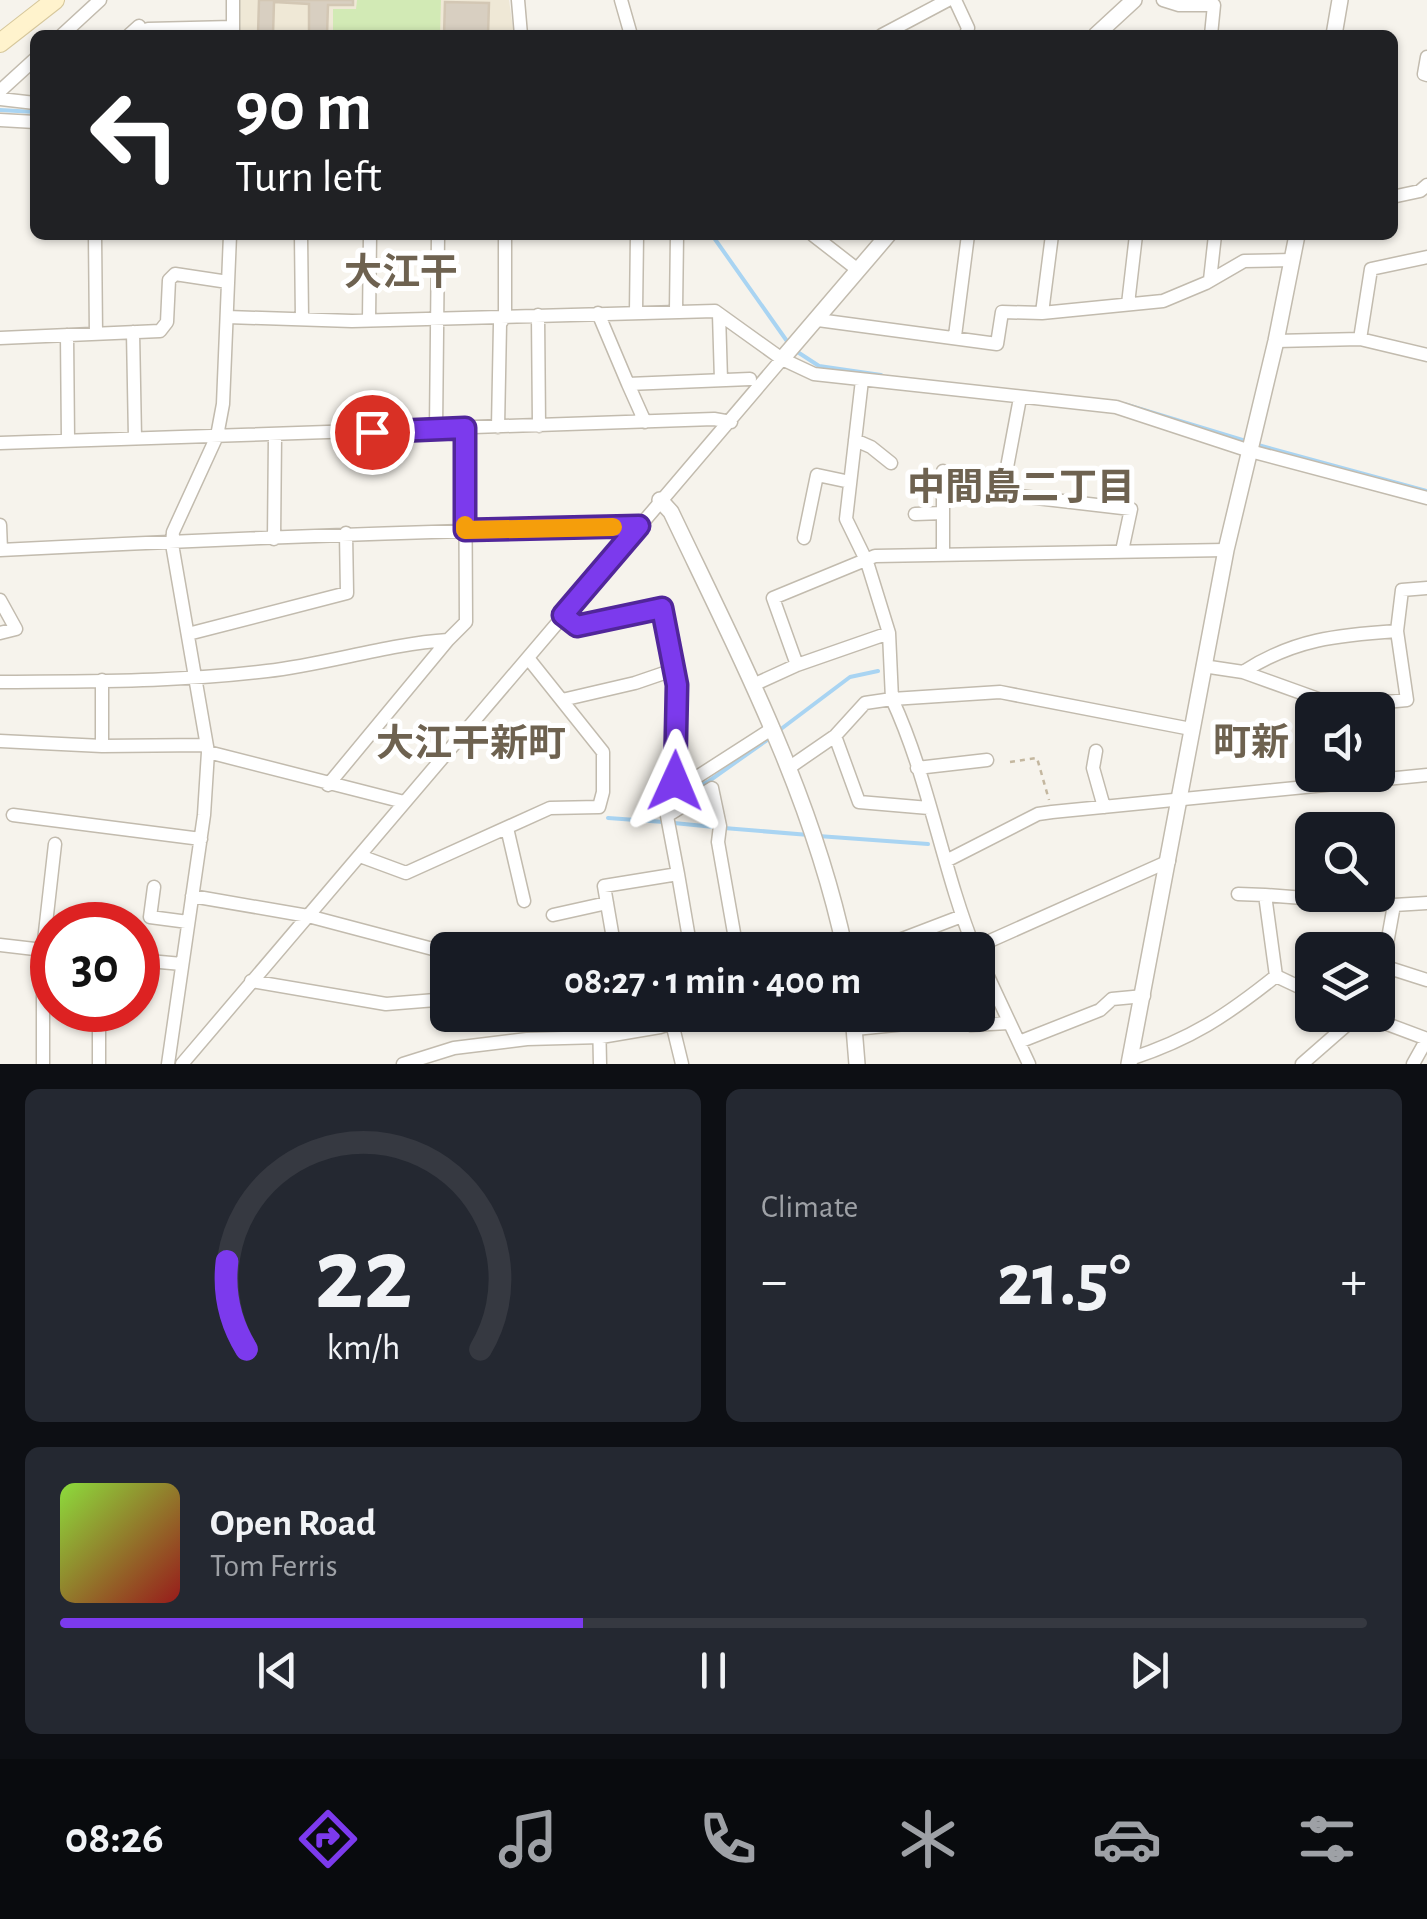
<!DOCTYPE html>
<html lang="en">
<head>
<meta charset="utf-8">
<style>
	:root { --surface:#171b24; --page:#242831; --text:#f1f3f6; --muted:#9ea1a6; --line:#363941; --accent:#7c3aed }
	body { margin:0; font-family:"Alegreya Sans","Noto Sans JP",sans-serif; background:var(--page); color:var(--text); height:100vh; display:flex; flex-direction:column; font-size:38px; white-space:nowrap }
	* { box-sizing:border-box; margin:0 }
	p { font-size:32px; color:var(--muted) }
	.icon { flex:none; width:55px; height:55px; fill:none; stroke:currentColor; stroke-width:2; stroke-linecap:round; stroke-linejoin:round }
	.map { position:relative; height:1064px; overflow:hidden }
	.details { display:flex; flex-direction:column; gap:25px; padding:25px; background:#0d0f14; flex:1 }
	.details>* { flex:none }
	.hud { position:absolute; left:30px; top:30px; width:1368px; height:210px; border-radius:15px; box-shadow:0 2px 8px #0004; background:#202124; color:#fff; overflow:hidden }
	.fabs { position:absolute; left:1295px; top:692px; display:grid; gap:20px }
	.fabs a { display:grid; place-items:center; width:100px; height:100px; border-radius:15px; background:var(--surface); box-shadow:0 2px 8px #0004; font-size:50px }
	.speed { position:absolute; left:30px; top:902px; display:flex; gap:20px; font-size:50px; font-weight:700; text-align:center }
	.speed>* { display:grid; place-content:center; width:130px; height:130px; border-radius:50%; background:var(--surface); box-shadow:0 2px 8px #0004; line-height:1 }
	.speed .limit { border:15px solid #d22; background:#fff; color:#111 }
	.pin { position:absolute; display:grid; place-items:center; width:85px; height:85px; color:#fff; margin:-42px; border:5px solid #fff; border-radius:50%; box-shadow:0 2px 10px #0007 }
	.me { position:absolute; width:110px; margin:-55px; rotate:1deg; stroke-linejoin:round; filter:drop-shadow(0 0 8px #0008) }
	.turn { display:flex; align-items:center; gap:35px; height:210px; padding:0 40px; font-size:45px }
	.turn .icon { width:130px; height:130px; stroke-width:2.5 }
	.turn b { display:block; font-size:70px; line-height:85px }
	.big { font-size:75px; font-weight:700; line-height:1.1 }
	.details .tile { flex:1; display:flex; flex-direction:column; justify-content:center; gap:15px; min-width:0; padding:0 35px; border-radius:15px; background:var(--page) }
	.details .dial { align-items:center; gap:0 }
	.dial svg { height:260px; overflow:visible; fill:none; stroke:var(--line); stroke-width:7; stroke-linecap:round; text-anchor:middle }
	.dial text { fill:var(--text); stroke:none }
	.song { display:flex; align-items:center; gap:30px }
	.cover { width:120px; height:120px; border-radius:15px; background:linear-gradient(135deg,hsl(90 70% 55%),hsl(0 70% 35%)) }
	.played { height:10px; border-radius:5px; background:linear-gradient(90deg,var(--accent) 40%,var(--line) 40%) }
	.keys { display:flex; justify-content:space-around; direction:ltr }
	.heat { display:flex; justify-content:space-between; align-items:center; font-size:55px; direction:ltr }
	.details .tiles { flex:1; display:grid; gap:25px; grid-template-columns:1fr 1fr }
	.tile:last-child { grid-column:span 2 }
	.trip { position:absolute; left:430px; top:932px; width:565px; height:100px; border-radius:15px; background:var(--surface); box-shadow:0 2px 8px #0004; font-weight:700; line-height:100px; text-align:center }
	.dock { display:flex; height:160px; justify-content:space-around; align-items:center; background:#090b0e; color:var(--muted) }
	.dock .icon { width:70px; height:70px }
	.dock .active { color:var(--accent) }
	.dock b { font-size:45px; color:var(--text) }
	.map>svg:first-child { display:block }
	.education { fill:#efe8d6 }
	.green { fill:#d2eab5 }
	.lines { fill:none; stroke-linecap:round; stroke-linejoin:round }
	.stream { stroke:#a9d4f2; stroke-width:4 }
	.building { fill:#d8cfc1; stroke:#d3c7b4; stroke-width:2.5 }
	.minor-casing { stroke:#c2bbae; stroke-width:15 }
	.tertiary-casing { stroke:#c2bbae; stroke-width:18 }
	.secondary-casing { stroke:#d6c79b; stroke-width:20 }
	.path { stroke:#c4b79f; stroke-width:2.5; stroke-dasharray:5 5; stroke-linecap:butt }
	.minor { stroke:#fff; stroke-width:12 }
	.tertiary { stroke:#fff; stroke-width:15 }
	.secondary { stroke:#fff3cd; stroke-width:18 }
	.route-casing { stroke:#51269a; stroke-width:25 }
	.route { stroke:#7c3aed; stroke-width:18 }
	.slow { stroke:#f59e0b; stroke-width:18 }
	.labels { text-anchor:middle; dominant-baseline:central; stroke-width:10; stroke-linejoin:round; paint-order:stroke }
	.neighbourhood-label { font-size:38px; font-weight:bold; fill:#6e6250; stroke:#fff }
</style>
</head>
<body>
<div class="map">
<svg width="1427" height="1064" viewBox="0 0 1427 1064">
	<rect width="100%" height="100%" fill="#f6f3ec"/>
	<path class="education" d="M 239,0 L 509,0 L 514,35 L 239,35 Z"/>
	<path class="green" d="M 357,0 L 441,0 L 440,35 L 333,35 L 333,9 L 356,9 Z"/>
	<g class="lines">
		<path class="stream" d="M 0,110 L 35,112
			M 712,235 L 789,344
			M 796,351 L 819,366 L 881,375
			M 1124,404 L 1249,442
			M 1258,445 L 1427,491
			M 777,732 L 850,677 L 878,671
			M 608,818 L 664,822
			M 637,819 L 709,781 L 770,738
			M 674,823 L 714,827
			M 724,828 L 809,835
			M 818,836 L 928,844"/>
	</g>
	<path class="building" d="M 259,0 L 353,0 L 353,5 L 328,5 L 327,35 L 309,35 L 309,4 L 274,2 L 273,35 L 258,35 Z
		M 445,2 L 489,3 L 488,35 L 444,35 Z"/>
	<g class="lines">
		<g class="minor-casing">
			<path id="minor" d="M 233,0 L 233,32
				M 518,0 L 521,35
				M 621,0 L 631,35
				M 955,0 L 968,28 L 966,35
				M 1163,0 L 1179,5 L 1214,5 L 1211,35
				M 62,35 L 100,0
				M 129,35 L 139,26
				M 148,35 L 148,29 L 233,27
				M 882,35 L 948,0
				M 1427,57 L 1424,74 L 1427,75
				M 0,91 L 35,59
				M 0,99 L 35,103
				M 0,120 L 35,122
				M 1392,197 L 1420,191 L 1427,185
				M 95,235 L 96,334
				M 301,235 L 302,319
				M 813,235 L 858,270
				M 1210,280 L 1215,235
				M 1128,304 L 1136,235
				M 676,310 L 677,235
				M 636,312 L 637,235
				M 598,313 L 628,384
				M 1042,313 L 1052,235
				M 719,314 L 721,380
				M 538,315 L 539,426
				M 227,317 L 352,321 L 715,311 L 782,359 L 814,374 L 1116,407 L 1250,451 L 1427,498
				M 369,320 L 370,235
				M 818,320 L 997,344 L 1002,312 L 1042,313 L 1163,301 L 1206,283 L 1244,261 L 1293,260
				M 133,332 L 135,438
				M 67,335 L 68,440
				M 955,336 L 968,235
				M 0,338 L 160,331 L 167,322 L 169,280 L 175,274 L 228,282
				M 1360,339 L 1371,269 L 1427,257
				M 1276,341 L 1360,339 L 1427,355
				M 862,380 L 846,519 L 867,562 L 889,633 L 892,699 L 865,703 L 835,736 L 859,802 L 929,808
				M 1020,398 L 1002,494 L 1131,509 L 1122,551
				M 645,422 L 628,384 L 750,379
				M 498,427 L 500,324 L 505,316 L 505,235
				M 436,430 L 438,235
				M 855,440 L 871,447 L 891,463
				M 0,443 L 714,419 L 731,422
				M 943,471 L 943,555
				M 915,514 L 943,513
				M 0,525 L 1,550
				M 804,538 L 817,475 L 850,482
				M 274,539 L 275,436
				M 0,550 C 213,539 426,531 639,526
				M 0,600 L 16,629 L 0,633
				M 889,633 L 797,665 L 773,598 L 875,556 L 1226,550
				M 188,634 L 347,593 L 346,533
				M 1203,666 L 1243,672 C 1294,639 1338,635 1397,631 L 1402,590 L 1427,588
				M 676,669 L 675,781 L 683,786 L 773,728
				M 1243,672 L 1321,700 L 1364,704 L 1365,710
				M 102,680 L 102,746 L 206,745
				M 0,682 C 89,681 179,682 267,671 C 328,664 387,644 448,640
				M 753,685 L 797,665
				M 562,700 L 635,683 L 676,669 L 661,609 L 577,626 L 563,615
				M 1364,704 L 1407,700 L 1397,631
				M 0,741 L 102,746
				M 1096,751 L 1093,768 L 1104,807
				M 208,752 L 404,802
				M 790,767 L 835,736
				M 917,768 L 987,760
				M 328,785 L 448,640 L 466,622 L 465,428
				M 13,815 L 201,839
				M 507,828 L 524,901
				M 360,856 L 406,873 L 550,808 L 599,807 L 603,792 L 603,752 L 528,658
				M 946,861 L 1038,814 L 1052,812 L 1427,775
				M 678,874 L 667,816 L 712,788 L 720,826 L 718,842 L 737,950
				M 154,887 L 150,917 L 188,922
				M 1238,894 L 1265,895 L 1276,976
				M 1265,895 L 1394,905 L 1383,966 L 1427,980
				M 192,896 L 308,916 L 448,953
				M 1394,905 L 1427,903
				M 553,915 L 607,903
				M 0,945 L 52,951
				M 974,948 L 1169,861
				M 615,950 L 604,886 L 678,874 L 691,950
				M 873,950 L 962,916
				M 975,950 C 942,868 929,779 892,699 L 1000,692 L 1191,729
				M 978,955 L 1029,1064
				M 138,960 L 182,964
				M 251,981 L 386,1004 L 448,999
				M 599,1015 L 600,1064
				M 650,1015 L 672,1023 L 682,1064
				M 1363,1015 L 1427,1039
				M 855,1029 L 956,1019 L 971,1025 L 1009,1023
				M 1019,1042 L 1100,1010 L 1112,999 L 1144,996
				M 1130,1059 C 1191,1039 1226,1016 1276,976 L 1312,993
				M 43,1064 L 43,950 L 55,844
				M 99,1064 L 99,1010
				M 168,1064 L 204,815 L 208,752 L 172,544 L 173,532 L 217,436 L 223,404 L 230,235
				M 182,1064 L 782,359
				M 403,1064 L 454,1048 L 527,1039 L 601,1037 L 660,1027 L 698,1015
				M 1302,1064 L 1358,1015
				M 1413,1064 L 1427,1039"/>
		</g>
		<g class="tertiary-casing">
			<path id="tertiary" d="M 1096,35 L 1134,0
				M 1334,35 L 1340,0
				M 782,359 L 888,235
				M 660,500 L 671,512 C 739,655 812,794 845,950
				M 853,1015 L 857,1064
				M 1129,1064 L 1226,550 L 1276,341 L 1297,235"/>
		</g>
		<g class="secondary-casing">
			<path id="secondary" d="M 0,43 L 55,0"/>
		</g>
		<path class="path" d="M 1010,762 L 1037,758 L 1049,800"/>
		<use href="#minor" class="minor"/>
		<use href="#tertiary" class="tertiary"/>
		<use href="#secondary" class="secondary"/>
	</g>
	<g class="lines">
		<g class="route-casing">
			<path id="route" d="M 372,432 L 465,428 L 465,530 L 639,526 L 563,615 L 577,626 L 662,608 L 677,685 L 675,781"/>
		</g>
		<use href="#route" class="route"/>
		<path class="slow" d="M 465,525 L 465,530 L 613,527"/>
	</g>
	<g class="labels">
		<g class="neighbourhood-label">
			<text x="401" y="274">大江干</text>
			<text x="1021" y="489">中間島二丁目</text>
			<text x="1251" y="744">町新</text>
			<text x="471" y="745">大江干新町</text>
		</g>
	</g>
</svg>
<div class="fabs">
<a><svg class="icon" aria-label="sound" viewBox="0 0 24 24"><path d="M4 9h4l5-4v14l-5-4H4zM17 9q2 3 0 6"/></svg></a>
<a><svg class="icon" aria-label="search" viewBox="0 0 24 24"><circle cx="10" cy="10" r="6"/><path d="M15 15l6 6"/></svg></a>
<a><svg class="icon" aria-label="layers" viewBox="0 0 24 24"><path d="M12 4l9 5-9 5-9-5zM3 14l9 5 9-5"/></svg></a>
</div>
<div class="speed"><div class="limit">30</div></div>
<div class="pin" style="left:372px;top:432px;background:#d93025"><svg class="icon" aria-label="arrive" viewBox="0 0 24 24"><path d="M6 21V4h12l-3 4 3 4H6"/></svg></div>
<svg class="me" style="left:675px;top:781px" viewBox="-20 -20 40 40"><path d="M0-17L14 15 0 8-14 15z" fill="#7c3aed" stroke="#fff" stroke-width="4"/></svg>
<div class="trip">08:27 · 1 min · 400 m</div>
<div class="hud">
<div class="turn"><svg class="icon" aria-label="left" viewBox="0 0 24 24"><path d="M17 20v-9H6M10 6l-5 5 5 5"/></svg><div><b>90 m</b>Turn left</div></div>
</div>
</div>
<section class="details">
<div class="tiles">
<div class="tile dial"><svg viewBox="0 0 100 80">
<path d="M14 69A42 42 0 1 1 86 69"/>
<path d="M14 69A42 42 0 0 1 8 42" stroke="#7c3aed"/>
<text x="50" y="56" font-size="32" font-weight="700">22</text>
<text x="50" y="72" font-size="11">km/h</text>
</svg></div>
<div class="tile"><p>Climate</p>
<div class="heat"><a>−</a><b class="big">21.5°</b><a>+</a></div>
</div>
<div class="tile">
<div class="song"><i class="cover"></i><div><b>Open Road</b><p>Tom Ferris</p></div></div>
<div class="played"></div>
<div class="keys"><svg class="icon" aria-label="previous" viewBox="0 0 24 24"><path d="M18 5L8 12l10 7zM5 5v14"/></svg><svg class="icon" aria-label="pause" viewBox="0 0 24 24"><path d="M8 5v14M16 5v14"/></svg><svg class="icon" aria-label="next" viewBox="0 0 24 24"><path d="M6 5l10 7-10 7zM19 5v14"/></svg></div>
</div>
</div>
</section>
<nav class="dock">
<b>08:26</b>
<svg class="icon active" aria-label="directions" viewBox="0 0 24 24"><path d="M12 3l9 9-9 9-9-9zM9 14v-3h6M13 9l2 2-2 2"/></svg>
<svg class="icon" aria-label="music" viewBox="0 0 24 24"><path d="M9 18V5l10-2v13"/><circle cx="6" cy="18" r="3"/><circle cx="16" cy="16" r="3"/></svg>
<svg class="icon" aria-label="phone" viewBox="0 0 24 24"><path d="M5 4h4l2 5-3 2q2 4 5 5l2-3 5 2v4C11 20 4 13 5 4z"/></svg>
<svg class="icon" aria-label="climate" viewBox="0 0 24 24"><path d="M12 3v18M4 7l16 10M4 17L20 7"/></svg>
<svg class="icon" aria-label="car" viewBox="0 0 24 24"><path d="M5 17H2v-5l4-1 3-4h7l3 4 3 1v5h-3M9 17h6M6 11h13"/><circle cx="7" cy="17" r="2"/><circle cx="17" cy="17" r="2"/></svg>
<svg class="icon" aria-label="filters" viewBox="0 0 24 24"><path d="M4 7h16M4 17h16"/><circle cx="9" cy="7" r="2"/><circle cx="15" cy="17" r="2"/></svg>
</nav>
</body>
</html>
